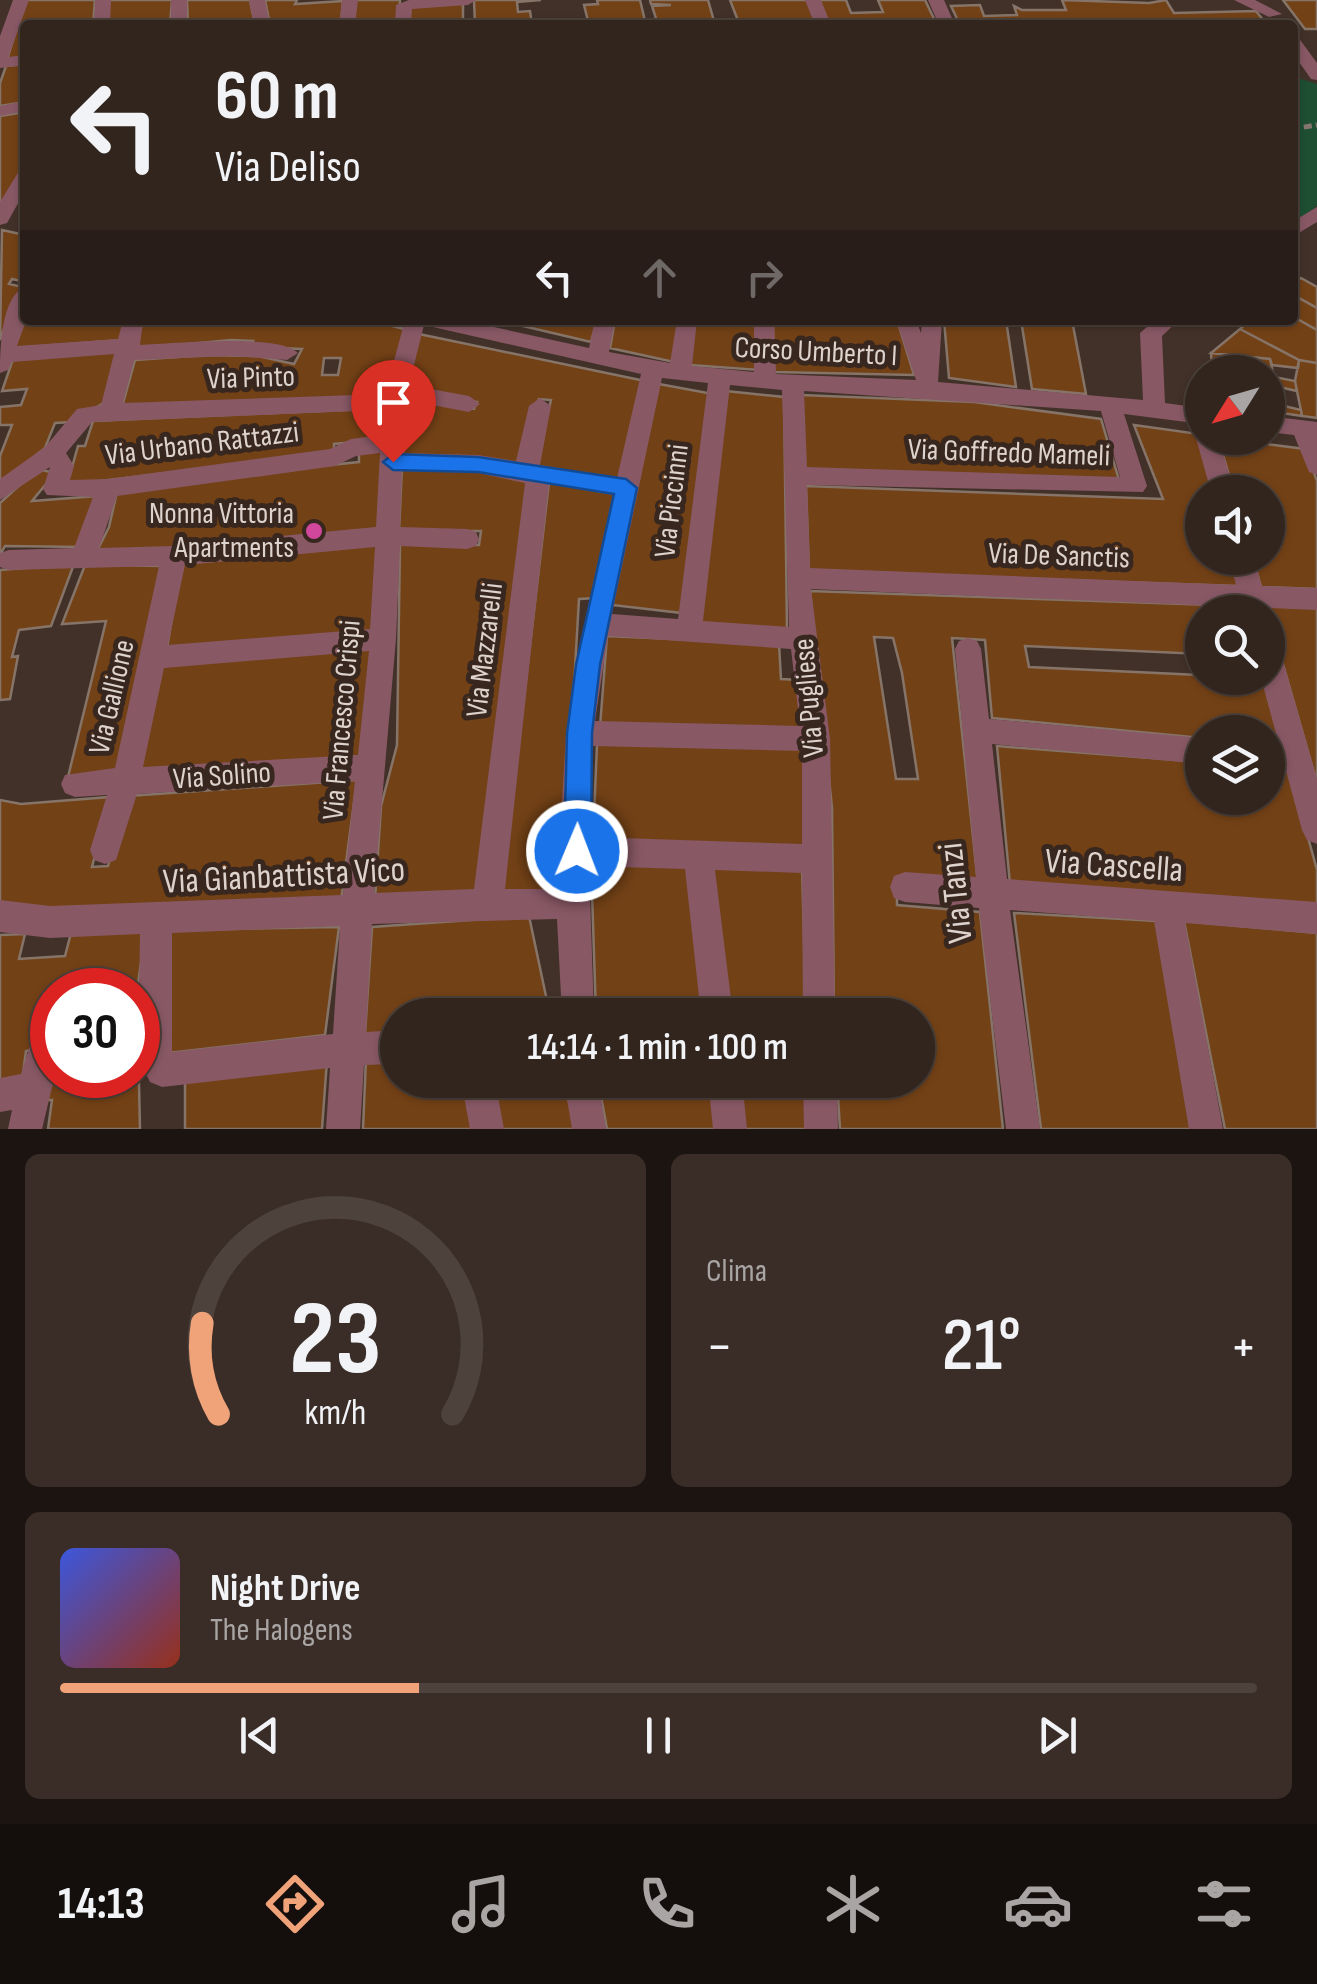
<!DOCTYPE html>
<html lang="it">
<head>
<meta charset="utf-8">
<style>
	:root { --surface:#32251e; --page:#3a2d27; --text:#f1f3f6; --muted:#a8a5a4; --line:#4d423c; --accent:#f0a279 }
	body { margin:0; font-family:"Sofia Sans Condensed",sans-serif; background:var(--page); color:var(--text); height:100vh; display:flex; flex-direction:column; font-size:38px; white-space:nowrap }
	* { box-sizing:border-box; margin:0 }
	p { font-size:32px; color:var(--muted) }
	.icon { flex:none; width:55px; height:55px; fill:none; stroke:currentColor; stroke-width:2; stroke-linecap:round; stroke-linejoin:round }
	.map { position:relative; height:1129px; overflow:hidden }
	.side { display:flex; flex-direction:column; gap:25px; padding:25px; background:#1c1410; flex:1 }
	.side>* { flex:none }
	.top-card { position:absolute; left:20px; top:20px; width:1278px; height:305px; border-radius:10px; box-shadow:0 2px 8px #0004,0 0 0 2px var(--line); background:#32251e; color:var(--text); overflow:hidden }
	.needle { width:65px; rotate:233deg }
	.tools { position:absolute; left:1185px; top:355px; display:grid; gap:20px }
	.tools a { display:grid; place-items:center; width:100px; height:100px; border-radius:50%; background:var(--surface); box-shadow:0 2px 8px #0004,0 0 0 2px var(--line); font-size:50px }
	.speed { position:absolute; left:30px; top:968px; display:flex; gap:20px; font-size:50px; font-weight:700; text-align:center }
	.speed>* { display:grid; place-content:center; width:130px; height:130px; border-radius:50%; background:var(--surface); box-shadow:0 2px 8px #0004,0 0 0 2px var(--line); line-height:1 }
	.speed .limit { border:15px solid #d22; background:#fff; color:#111 }
	.pin { position:absolute; display:grid; place-items:center; width:85px; height:85px; color:#fff; margin:-102px -42px; border-radius:50% 50% 50% 0; rotate:-45deg; box-shadow:0 0 10px #0007 }
	.pin .icon { rotate:45deg }
	.me { position:absolute; width:110px; margin:-55px; rotate:1deg; stroke-linejoin:round; filter:drop-shadow(0 0 8px #0008) }
	.turn { display:flex; align-items:center; gap:35px; height:210px; padding:0 30px; font-size:45px }
	.turn .icon { width:130px; height:130px; stroke-width:2.5 }
	.turn b { display:block; font-size:70px; line-height:85px }
	.lanes { display:flex; align-items:center; height:95px; padding:0 30px; background:#0003; justify-content:center; gap:50px; direction:ltr }
	.lanes .off { opacity:.35 }
	.big { font-size:75px; font-weight:600; line-height:1.1 }
	.side .card { flex:1; display:flex; flex-direction:column; justify-content:center; gap:15px; min-width:0; padding:0 35px; border-radius:15px; background:var(--page) }
	.side .dial { align-items:center; gap:0 }
	.dial svg { height:260px; overflow:visible; fill:none; stroke:var(--line); stroke-width:7; stroke-linecap:round; text-anchor:middle }
	.dial text { fill:var(--text); stroke:none }
	.song { display:flex; align-items:center; gap:30px }
	.cover { width:120px; height:120px; border-radius:15px; background:linear-gradient(135deg,hsl(230 70% 55%),hsl(10 70% 35%)) }
	.played { height:10px; border-radius:5px; background:linear-gradient(90deg,var(--accent) 30%,var(--line) 30%) }
	.keys { display:flex; justify-content:space-around; direction:ltr }
	.heat { display:flex; justify-content:space-between; align-items:center; font-size:55px; direction:ltr }
	.side .tiles { flex:1; display:grid; gap:25px; grid-template-columns:1fr 1fr }
	.card:last-child { grid-column:span 2 }
	.trip { position:absolute; left:380px; top:998px; width:555px; height:100px; border-radius:50px; background:var(--surface); box-shadow:0 2px 8px #0004,0 0 0 2px var(--line); font-weight:600; line-height:100px; text-align:center }
	.menu { display:flex; height:160px; justify-content:space-around; align-items:center; background:#140f0c; color:var(--muted) }
	.menu .icon { width:70px; height:70px }
	.menu .current { color:var(--accent) }
	.menu b { font-size:45px; color:var(--text) }
	.map>svg:first-child { display:block }
	.green { fill:#1e4f32 }
	.building { fill:#734116; stroke:#867468; stroke-width:2.5; fill-rule:evenodd }
	.lines { fill:none; stroke-linecap:round; stroke-linejoin:round }
	.path { stroke:#85776f; stroke-width:5; stroke-dasharray:8 4; stroke-linecap:butt }
	.street { fill:#885865; fill-rule:evenodd }
	.route { fill:#1a73e8; stroke:#114b97; stroke-width:2.5 }
	.hotel-dot { fill:#d1479c; stroke:#38271f; stroke-width:4 }
	.labels { text-anchor:middle; dominant-baseline:central; stroke-width:10; stroke-linejoin:round; paint-order:stroke }
	.street-label { font-size:30px; fill:#ddd2cc; stroke:#38271f }
	.poi-label { font-size:30px; fill:#ddd2cc; stroke:#38271f; text-anchor:end }
	.near-street-label { font-size:35px; fill:#ddd2cc; stroke:#38271f }
</style>
</head>
<body>
<div class="map">
<svg width="1317" height="1129" viewBox="0 0 1317 1129">
	<rect width="100%" height="100%" fill="#423128"/>
	<path class="green" d="M 1292,76 L 1317,84 L 1317,206 L 1293,224 Z"/>
	<path class="building" d="M 26,0 L 95,0 L 93,25 L 25,25 L 25,57 L 7,59 Z
		M 109,0 L 172,0 L 170,25 L 108,25 Z
		M 187,0 L 250,0 L 255,25 L 188,25 Z
		M 265,0 L 297,0 L 295,4 L 343,1 L 341,24 L 270,25 Z
		M 354,0 L 400,0 L 399,25 L 354,25 Z
		M 474,0 L 541,0 L 517,2 L 518,12 L 530,11 L 532,25 L 475,25 Z
		M 597,0 L 640,0 L 646,25 L 589,25 L 584,5 L 598,4 Z
		M 650,0 L 708,0 L 714,21 L 658,25 L 652,6 L 671,5 L 651,4 Z
		M 730,0 L 809,0 L 819,25 L 732,25 L 737,18 Z
		M 819,0 L 846,0 L 851,13 L 883,12 L 878,0 L 925,0 L 937,25 L 829,25 Z
		M 1062,0 L 1149,3 L 1166,0 L 1174,13 L 1256,11 L 1267,25 L 960,25 L 951,6 L 980,5 L 984,16 L 1017,15 L 1014,6 L 1022,10 L 1066,10 Z
		M 1283,0 L 1317,0 L 1317,29 L 1305,29 Z
		M 463,2 L 463,25 L 406,25 L 406,7 Z
		M 25,64 L 25,102 L 0,106 L 0,83 L 6,66 Z
		M 25,112 L 25,164 L 4,207 L 0,206 L 0,116 Z
		M 2,230 L 25,235 L 25,282 L 12,279 L 9,284 L 23,287 L 14,301 L 0,340 Z
		M 1301,278 L 1317,287 L 1317,308 L 1292,294 L 1292,285 Z
		M 1292,294 L 1317,308 L 1317,330 L 1292,316 Z
		M 1292,316 L 1317,330 L 1317,363 L 1299,360 L 1240,329 L 1250,320 L 1292,320 Z
		M 25,320 L 125,320 L 122,340 L 14,348 Z
		M 143,320 L 370,320 L 404,329 L 391,398 L 122,407 L 135,360 L 206,355 L 258,356 L 294,364 L 302,349 L 250,347 L 253,341 L 231,340 L 136,349 ZM 324,358 L 341,358 L 338,375 L 322,375 Z
		M 524,320 L 597,320 L 591,342 L 523,326 Z
		M 615,320 L 680,320 L 674,362 L 610,348 Z
		M 694,320 L 758,320 L 759,370 L 690,365 Z
		M 773,320 L 898,323 L 914,375 L 774,372 Z
		M 944,320 L 1006,320 L 1016,387 L 949,378 Z
		M 1021,320 L 1072,320 L 1086,394 L 1032,389 Z
		M 1240,329 L 1299,360 L 1298,368 L 1272,365 L 1270,359 L 1211,353 Z
		M 419,334 L 645,381 L 620,481 L 534,469 L 551,400 L 539,399 L 520,466 L 403,456 L 407,400 L 474,409 L 477,402 L 407,390 Z
		M 121,349 L 105,402 L 73,422 L 55,423 L 45,448 L 0,484 L 0,456 L 12,425 L 0,425 L 0,407 L 21,405 L 27,389 L 2,391 L 13,359 Z
		M 1211,353 L 1270,359 L 1274,377 L 1295,381 L 1297,391 L 1279,387 L 1284,406 L 1301,410 L 1302,416 L 1268,411 L 1268,372 L 1212,372 Z
		M 1299,360 L 1317,363 L 1317,418 L 1302,416 L 1295,381 Z
		M 659,384 L 713,394 L 682,613 L 612,605 Z
		M 726,391 L 784,397 L 787,630 L 700,625 Z
		M 801,395 L 974,402 L 1101,419 L 1119,480 L 804,470 Z
		M 389,408 L 387,439 L 334,444 L 334,453 L 67,485 L 78,446 L 85,446 L 93,421 Z
		M 1134,425 L 1199,434 L 1214,492 L 1202,492 L 1202,558 L 1232,558 L 1239,586 L 809,572 L 806,486 L 1163,499 Z
		M 1218,438 L 1305,449 L 1317,481 L 1317,589 L 1261,587 L 1253,558 L 1268,558 L 1268,492 L 1234,492 Z
		M 388,450 L 383,528 L 149,551 L 97,551 L 109,527 L 117,492 L 187,479 L 359,462 L 359,453 Z
		M 402,466 L 495,471 L 530,479 L 477,897 L 375,899 L 381,806 L 397,745 L 400,544 L 479,545 L 481,531 L 399,531 Z
		M 37,469 L 55,473 L 32,501 L 98,496 L 82,547 L 5,546 L 0,555 L 0,503 Z
		M 549,482 L 618,493 L 596,598 L 579,599 L 562,894 L 501,896 Z
		M 382,544 L 373,632 L 167,648 L 181,564 Z
		M 74,564 L 51,626 L 19,630 L 12,657 L 18,656 L 10,699 L 0,700 L 0,570 Z
		M 85,565 L 166,566 L 120,772 L 68,777 L 106,621 L 62,624 Z
		M 810,591 L 1243,606 L 1245,612 L 1202,612 L 1202,654 L 1025,646 L 1029,667 L 1263,678 L 1281,743 L 1268,742 L 1268,732 L 1202,732 L 1202,738 L 992,718 L 985,640 L 952,638 L 978,884 L 897,880 L 897,905 L 980,912 L 1003,1129 L 840,1129 L 837,1080 L 918,1080 L 918,1015 L 834,1015 L 832,808 ZM 874,637 L 893,638 L 902,673 L 918,779 L 896,779 Z
		M 1265,606 L 1317,608 L 1317,783 L 1268,612 Z
		M 607,636 L 779,644 L 781,679 L 801,680 L 803,730 L 600,727 Z
		M 372,648 L 361,756 L 139,774 L 162,665 Z
		M 597,744 L 804,745 L 805,847 L 593,841 Z
		M 997,746 L 1202,762 L 1202,798 L 1268,798 L 1268,767 L 1289,769 L 1317,870 L 1317,904 L 1010,884 Z
		M 357,780 L 341,901 L 61,914 L 0,905 L 0,800 L 21,804 L 110,797 L 92,867 L 108,866 L 128,796 Z
		M 591,862 L 692,864 L 707,1015 L 596,1015 Z
		M 711,862 L 802,866 L 806,1015 L 731,1015 Z
		M 1014,913 L 1157,921 L 1193,1129 L 1041,1129 Z
		M 529,916 L 550,1015 L 398,1015 L 398,1033 L 365,1034 L 372,927 Z
		M 1184,921 L 1317,933 L 1317,1129 L 1225,1129 Z
		M 339,927 L 325,1035 L 168,1053 L 170,930 Z
		M 146,929 L 137,990 L 52,990 L 52,1075 L 138,1075 L 138,1038 L 140,1129 L 48,1129 L 52,1100 L 44,1100 L 51,1046 L 26,1051 L 22,1081 L 0,1085 L 0,935 L 25,934 L 19,959 L 65,956 L 71,933 Z
		M 398,1058 L 398,1080 L 468,1080 L 474,1129 L 363,1129 L 366,1059 Z
		M 327,1060 L 322,1129 L 185,1129 L 185,1074 Z
		M 492,1080 L 564,1080 L 575,1129 L 501,1129 Z
		M 598,1080 L 713,1080 L 718,1129 L 607,1129 Z
		M 739,1080 L 808,1080 L 809,1129 L 745,1129 Z"/>
	<g class="lines">
		<path class="path" d="M 1292,129 L 1317,125"/>
		<path class="street" d="M 13,0 L 29,0 L 8,57 L 25,55 L 25,65 L 0,68 L 0,36 Z
			M 95,0 L 111,0 L 110,25 L 94,25 Z
			M 171,0 L 187,0 L 187,25 L 171,25 Z
			M 249,0 L 265,0 L 270,25 L 254,25 Z
			M 342,0 L 358,0 L 355,25 L 339,25 Z
			M 409,0 L 476,0 L 468,5 L 412,9 L 411,25 L 395,25 L 396,5 Z
			M 805,0 L 821,0 L 831,25 L 815,25 Z
			M 928,0 L 944,0 L 955,25 L 939,25 Z
			M 1234,0 L 1255,0 L 1282,14 L 1269,17 Z
			M 1292,35 L 1298,37 L 1317,63 L 1317,80 L 1311,79 L 1292,52 Z
			M 25,101 L 25,111 L 0,116 L 0,106 Z
			M 25,170 L 25,191 L 7,223 L 0,225 L 0,202 L 19,171 Z
			M 1317,207 L 1317,222 L 1292,237 L 1292,222 Z
			M 25,287 L 26,320 L 17,346 L 118,339 L 123,320 L 143,320 L 140,345 C 170,344 280,333 298,353 L 287,360 L 232,356 L 134,360 L 123,403 L 385,394 L 405,320 L 462,320 L 589,348 L 595,320 L 615,320 L 609,352 L 670,363 L 677,320 L 697,320 L 692,366 L 754,372 L 754,320 L 774,320 L 776,374 L 916,380 L 896,320 L 916,320 L 921,333 L 922,320 L 942,320 L 938,382 L 1143,400 L 1140,333 L 1155,320 L 1179,320 L 1162,336 L 1165,403 L 1202,408 L 1202,424 L 1124,414 L 1147,486 L 1143,492 L 807,485 L 810,568 L 1236,585 L 1229,558 L 1253,558 L 1262,586 L 1317,588 L 1317,610 L 1268,608 L 1268,613 L 1244,612 L 1242,607 L 811,589 L 830,739 L 835,1015 L 803,1015 L 802,873 L 715,870 L 733,1015 L 701,1015 L 685,869 L 589,866 L 594,1015 L 562,1015 L 557,919 L 372,924 L 366,1032 L 398,1030 L 398,1064 L 364,1065 L 360,1129 L 326,1129 L 330,1068 L 162,1087 L 150,1082 L 138,1058 L 140,934 L 50,938 L 0,932 L 0,900 L 50,906 L 343,895 L 355,781 L 137,794 L 116,860 L 105,864 L 94,860 L 90,850 L 107,795 L 75,797 L 65,793 L 61,784 L 65,775 L 115,768 L 159,566 L 9,570 L 0,567 L 0,553 L 9,550 L 74,548 L 93,497 L 47,495 L 43,489 L 50,467 L 0,500 L 0,479 L 45,447 L 77,409 L 101,405 L 114,354 L 12,362 L 8,370 L 0,373 C 0,350 1,296 25,287 ZM 424,325 L 641,374 L 617,478 L 540,465 L 551,406 L 540,398 L 529,406 L 516,461 L 478,455 L 403,453 L 406,400 L 469,412 L 480,404 L 469,396 L 409,385 ZM 662,378 L 708,383 L 678,619 L 612,614 ZM 730,385 L 782,390 L 789,627 L 703,621 ZM 804,391 L 1101,411 L 1120,477 L 807,467 ZM 382,410 L 381,435 L 351,439 L 330,449 L 108,479 L 70,480 L 74,466 L 66,453 L 92,422 ZM 380,453 L 376,527 L 174,546 L 99,548 L 117,496 L 335,466 L 356,456 ZM 402,471 L 478,473 L 525,483 L 474,889 L 374,893 L 396,639 L 400,546 L 467,549 L 476,546 L 479,539 L 476,532 L 467,529 L 400,527 ZM 549,484 L 613,495 L 575,665 L 566,733 L 557,889 L 505,889 ZM 375,547 L 370,629 L 168,645 L 185,565 ZM 608,636 L 791,649 L 800,726 L 595,721 ZM 369,651 L 358,755 L 143,767 L 164,668 ZM 593,746 L 802,751 L 802,844 L 590,837 ZM 340,926 L 333,1034 L 172,1052 L 172,933 Z
			M 1268,416 L 1317,422 L 1317,475 L 1309,472 L 1294,435 L 1268,432 Z
			M 1202,431 L 1202,438 L 1218,438 L 1235,492 L 1211,492 L 1196,438 Z
			M 968,638 L 977,641 L 981,649 L 989,719 L 1202,738 L 1202,764 L 992,744 L 1007,879 L 1317,902 L 1317,934 L 1185,923 L 1223,1129 L 1189,1129 L 1154,921 L 1010,910 L 1040,1129 L 1006,1129 L 979,908 L 905,902 L 894,898 L 890,887 L 894,876 L 905,872 L 976,877 L 955,649 L 959,641 Z
			M 1268,643 L 1277,646 L 1281,654 L 1317,779 L 1317,844 L 1307,840 L 1302,830 L 1261,678 L 1268,678 Z
			M 43,1037 L 52,1041 L 55,1075 L 42,1129 L 8,1129 L 12,1110 L 0,1112 L 0,1078 L 21,1074 L 31,1042 Z
			M 461,1080 L 495,1080 L 504,1129 L 470,1129 Z
			M 564,1080 L 598,1080 L 606,1129 L 572,1129 Z
			M 708,1080 L 742,1080 L 747,1129 L 713,1129 Z
			M 803,1080 L 837,1080 L 838,1129 L 804,1129 Z"/>
	</g>
	<path class="route" d="M 393,454 L 478,457 L 626,479 L 637,488 L 600,665 L 592,733 L 591,851 L 587,860 L 577,864 L 568,860 L 564,851 L 567,733 L 576,665 L 614,494 L 478,472 L 393,470 L 383,462 Z"/>
	<circle class="hotel-dot" cx="314" cy="531" r="10"/>
	<g class="labels">
		<g class="street-label">
			<text transform="translate(816 352) rotate(3)">Corso Umberto I</text>
			<text transform="translate(251 378) rotate(-2)">Via Pinto</text>
			<text transform="translate(202 444) rotate(-7)">Via Urbano Rattazzi</text>
			<text transform="translate(1009 453) rotate(2)">Via Goffredo Mameli</text>
			<text transform="translate(672 501) rotate(-83)">Via Piccinni</text>
			<text transform="translate(1059 556) rotate(2)">Via De Sanctis</text>
			<text transform="translate(485 650) rotate(-83)">Via Mazzarelli</text>
			<text transform="translate(112 697) rotate(-77)">Via Gallione</text>
			<text transform="translate(809 698) rotate(-95)">Via Pugliese</text>
			<text transform="translate(342 720) rotate(-85)">Via Francesco Crispi</text>
			<text transform="translate(222 776) rotate(-4)">Via Solino</text>
		</g>
		<g class="poi-label">
			<text x="294" y="514">Nonna Vittoria<tspan x="294" dy="34">Apartments</tspan></text>
		</g>
		<g class="near-street-label">
			<text transform="translate(1114 866) rotate(4)">Via Cascella</text>
			<text transform="translate(284 876) rotate(-3)">Via Gianbattista Vico</text>
			<text transform="translate(956 893) rotate(-96)">Via Tanzi</text>
		</g>
	</g>
</svg>
<div class="tools">
<a><svg class="needle" viewBox="-14 -14 28 28"><path d="M0-13l5 13h-10z" fill="#e53935"/><path d="M0 13l5-13h-10z" fill="#a8a5a4"/></svg></a>
<a><svg class="icon" aria-label="sound" viewBox="0 0 24 24"><path d="M4 9h4l5-4v14l-5-4H4zM17 9q2 3 0 6"/></svg></a>
<a><svg class="icon" aria-label="search" viewBox="0 0 24 24"><circle cx="10" cy="10" r="6"/><path d="M15 15l6 6"/></svg></a>
<a><svg class="icon" aria-label="layers" viewBox="0 0 24 24"><path d="M12 4l9 5-9 5-9-5zM3 14l9 5 9-5"/></svg></a>
</div>
<div class="speed"><div class="limit">30</div></div>
<div class="pin" style="left:393px;top:462px;background:#d93025"><svg class="icon" aria-label="arrive" viewBox="0 0 24 24"><path d="M6 21V4h12l-3 4 3 4H6"/></svg></div>
<svg class="me" style="left:577px;top:851px" viewBox="-20 -20 40 40"><circle r="17" fill="#1a73e8" stroke="#fff" stroke-width="3"/><path d="M0-11L8 9 0 5-8 9z" fill="#fff"/></svg>
<div class="trip">14:14 · 1 min · 100 m</div>
<div class="top-card">
<div class="turn"><svg class="icon" aria-label="left" viewBox="0 0 24 24"><path d="M17 20v-9H6M10 6l-5 5 5 5"/></svg><div><b>60 m</b>Via Deliso</div></div>
<div class="lanes"><svg class="icon" aria-label="left" viewBox="0 0 24 24"><path d="M17 20v-9H6M10 6l-5 5 5 5"/></svg><svg class="icon off" aria-label="ahead" viewBox="0 0 24 24"><path d="M12 20V5M6 11l6-6 6 6"/></svg><svg class="icon off" aria-label="right" viewBox="0 0 24 24"><path d="M7 20v-9h11M14 6l5 5-5 5"/></svg></div>
</div>
</div>
<section class="side">
<div class="tiles">
<div class="card dial"><svg viewBox="0 0 100 80">
<path d="M14 69A42 42 0 1 1 86 69"/>
<path d="M14 69A42 42 0 0 1 9 41" stroke="#f0a279"/>
<text x="50" y="56" font-size="32" font-weight="700">23</text>
<text x="50" y="72" font-size="11">km/h</text>
</svg></div>
<div class="card"><p>Clima</p>
<div class="heat"><a>−</a><b class="big">21°</b><a>+</a></div>
</div>
<div class="card">
<div class="song"><i class="cover"></i><div><b>Night Drive</b><p>The Halogens</p></div></div>
<div class="played"></div>
<div class="keys"><svg class="icon" aria-label="previous" viewBox="0 0 24 24"><path d="M18 5L8 12l10 7zM5 5v14"/></svg><svg class="icon" aria-label="pause" viewBox="0 0 24 24"><path d="M8 5v14M16 5v14"/></svg><svg class="icon" aria-label="next" viewBox="0 0 24 24"><path d="M6 5l10 7-10 7zM19 5v14"/></svg></div>
</div>
</div>
</section>
<nav class="menu">
<b>14:13</b>
<svg class="icon current" aria-label="directions" viewBox="0 0 24 24"><path d="M12 3l9 9-9 9-9-9zM9 14v-3h6M13 9l2 2-2 2"/></svg>
<svg class="icon" aria-label="music" viewBox="0 0 24 24"><path d="M9 18V5l10-2v13"/><circle cx="6" cy="18" r="3"/><circle cx="16" cy="16" r="3"/></svg>
<svg class="icon" aria-label="phone" viewBox="0 0 24 24"><path d="M5 4h4l2 5-3 2q2 4 5 5l2-3 5 2v4C11 20 4 13 5 4z"/></svg>
<svg class="icon" aria-label="climate" viewBox="0 0 24 24"><path d="M12 3v18M4 7l16 10M4 17L20 7"/></svg>
<svg class="icon" aria-label="car" viewBox="0 0 24 24"><path d="M5 17H2v-5l4-1 3-4h7l3 4 3 1v5h-3M9 17h6M6 11h13"/><circle cx="7" cy="17" r="2"/><circle cx="17" cy="17" r="2"/></svg>
<svg class="icon" aria-label="filters" viewBox="0 0 24 24"><path d="M4 7h16M4 17h16"/><circle cx="9" cy="7" r="2"/><circle cx="15" cy="17" r="2"/></svg>
</nav>
</body>
</html>
